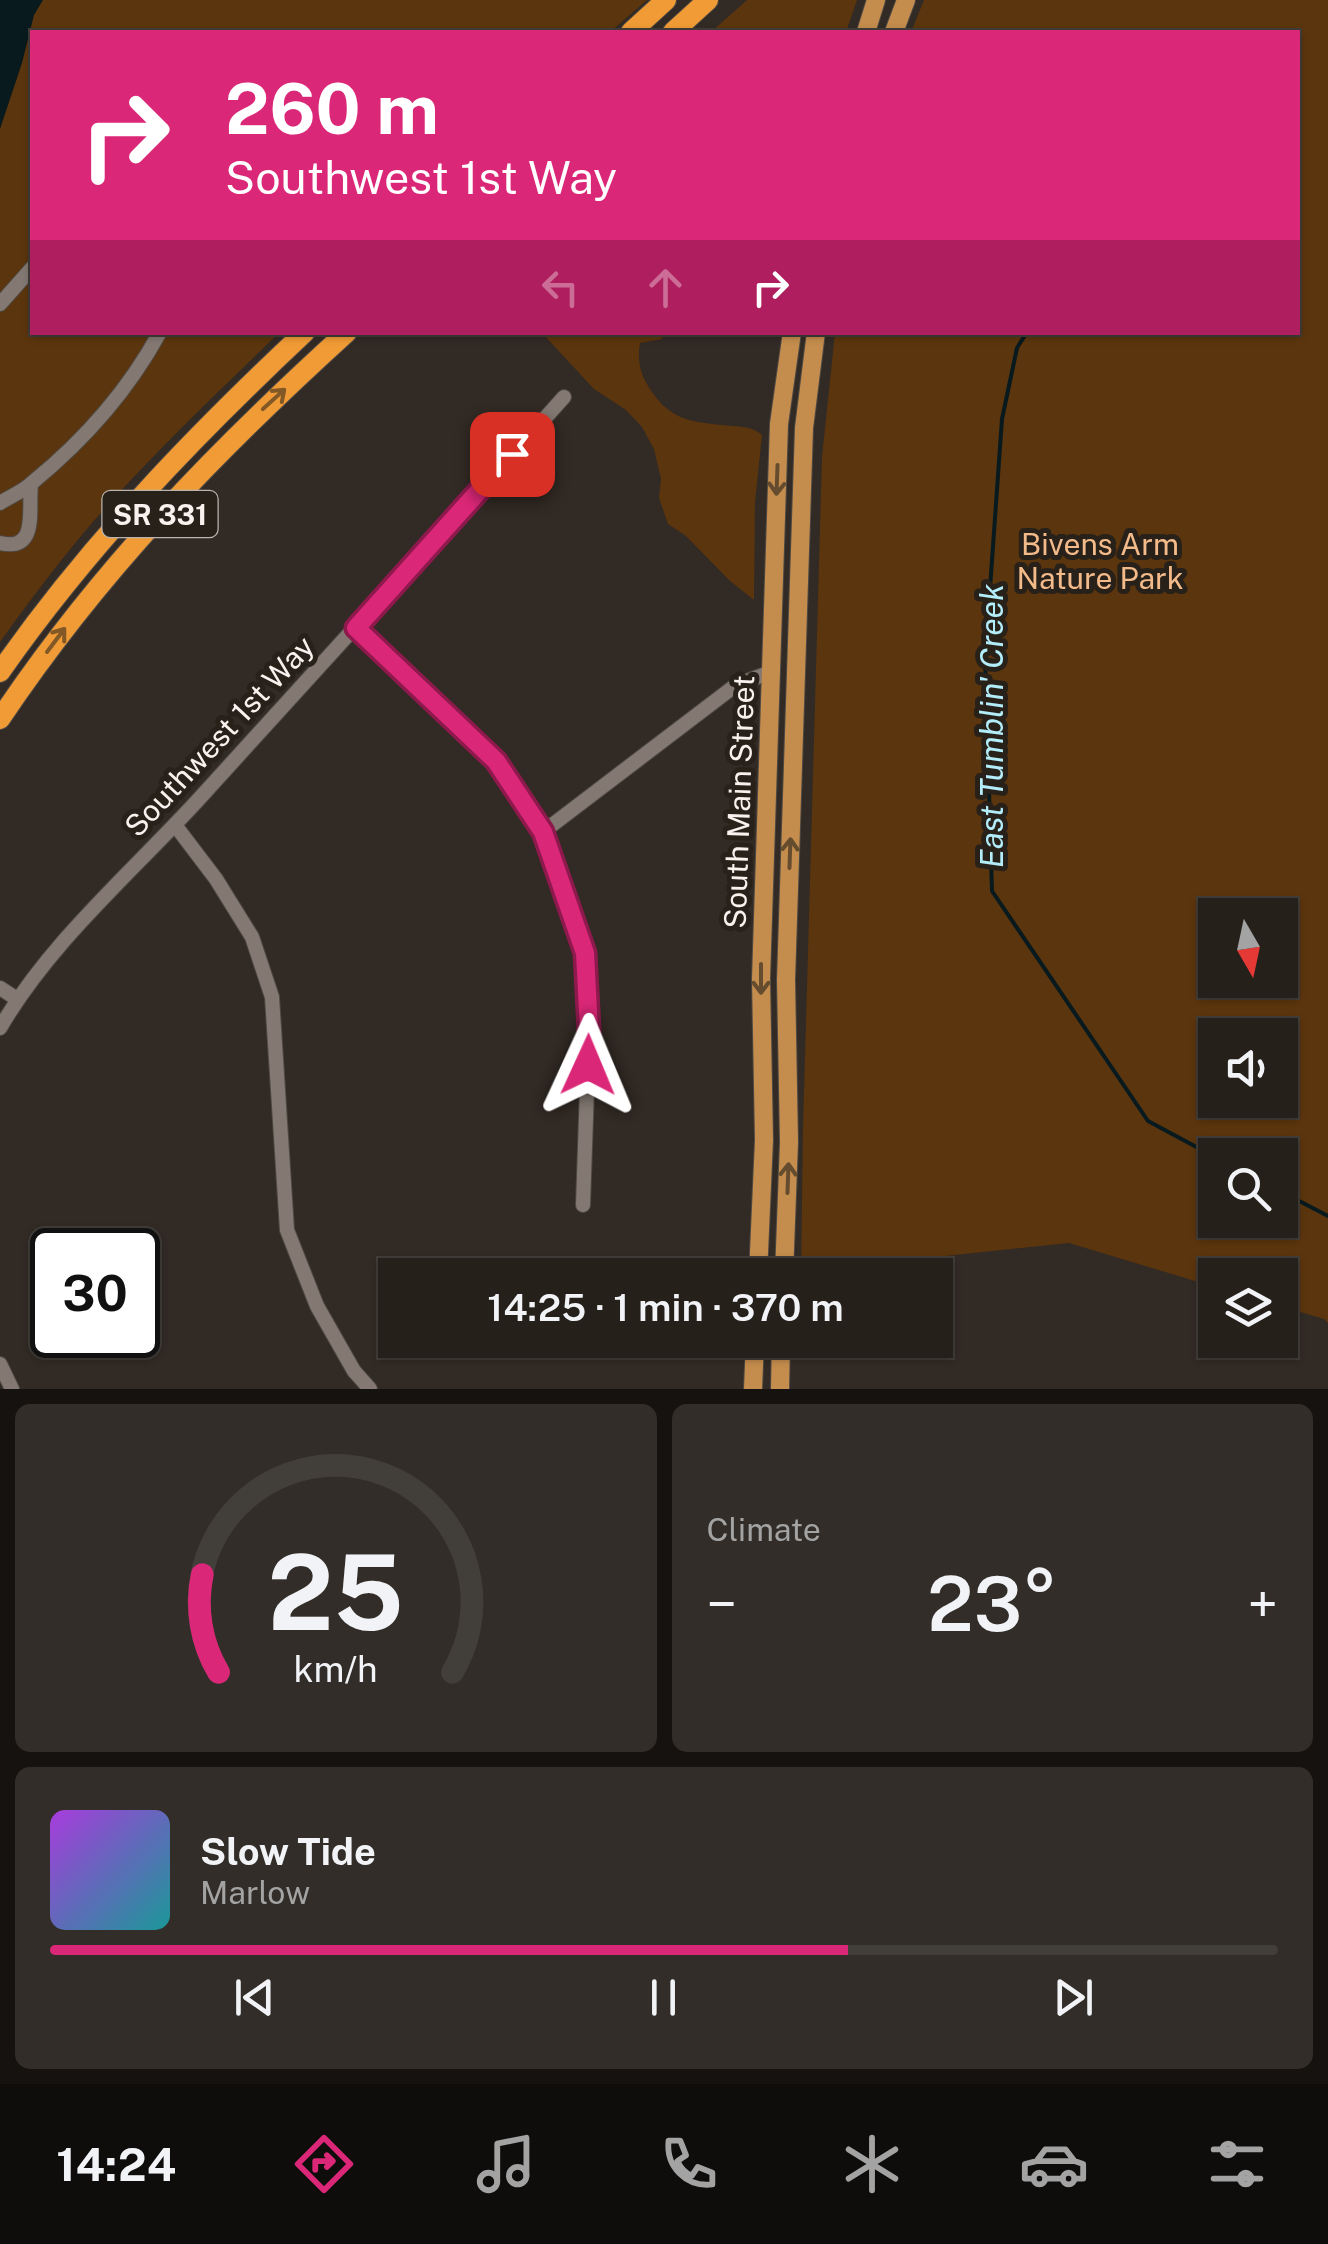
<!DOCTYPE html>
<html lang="en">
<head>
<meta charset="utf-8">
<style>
	:root { --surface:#26201b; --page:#322d28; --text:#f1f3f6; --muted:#a4a3a3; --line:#423e3a; --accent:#db2777 }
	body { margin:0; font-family:"Public Sans",sans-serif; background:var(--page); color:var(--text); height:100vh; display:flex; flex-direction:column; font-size:38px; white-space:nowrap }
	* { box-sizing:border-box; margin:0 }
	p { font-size:32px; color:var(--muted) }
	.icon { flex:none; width:55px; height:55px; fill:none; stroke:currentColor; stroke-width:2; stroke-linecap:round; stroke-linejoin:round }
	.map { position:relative; height:1389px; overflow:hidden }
	.drawer { display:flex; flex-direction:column; gap:15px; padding:15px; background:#15120f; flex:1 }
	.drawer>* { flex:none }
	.hud { position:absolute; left:30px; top:30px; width:1270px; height:305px; border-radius:0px; box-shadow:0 2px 8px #0004,0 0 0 2px var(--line); background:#db2777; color:#fff; overflow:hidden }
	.needle { width:65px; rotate:171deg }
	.fabs { position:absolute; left:1198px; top:898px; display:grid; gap:20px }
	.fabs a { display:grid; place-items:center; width:100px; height:100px; border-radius:0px; background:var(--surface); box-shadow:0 2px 8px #0004,0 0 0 2px var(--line); font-size:50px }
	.speed { position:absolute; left:30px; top:1228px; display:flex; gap:20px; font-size:50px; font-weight:700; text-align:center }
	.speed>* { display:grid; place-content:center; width:130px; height:130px; border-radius:50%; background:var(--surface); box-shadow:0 2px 8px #0004,0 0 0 2px var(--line); line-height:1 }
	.speed .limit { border:5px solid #111; border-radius:15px; background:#fff; color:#111 }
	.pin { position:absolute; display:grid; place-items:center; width:85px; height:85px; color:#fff; margin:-42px; border-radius:20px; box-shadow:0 5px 15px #0006 }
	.me { position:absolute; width:110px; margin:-55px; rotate:1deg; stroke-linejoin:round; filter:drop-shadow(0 0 8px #0008) }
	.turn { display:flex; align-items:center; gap:35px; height:210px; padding:0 30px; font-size:45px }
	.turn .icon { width:130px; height:130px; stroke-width:2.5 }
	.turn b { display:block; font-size:70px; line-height:85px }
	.lanes { display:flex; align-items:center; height:95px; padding:0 30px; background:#0003; justify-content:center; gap:50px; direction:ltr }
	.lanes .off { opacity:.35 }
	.big { font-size:75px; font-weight:600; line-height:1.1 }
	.drawer .card { flex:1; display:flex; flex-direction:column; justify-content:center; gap:15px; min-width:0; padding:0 35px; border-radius:15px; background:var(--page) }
	.drawer .dial { align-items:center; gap:0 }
	.dial svg { height:260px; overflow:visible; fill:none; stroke:var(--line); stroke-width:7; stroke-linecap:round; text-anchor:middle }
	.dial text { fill:var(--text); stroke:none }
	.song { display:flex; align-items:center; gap:30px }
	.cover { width:120px; height:120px; border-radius:15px; background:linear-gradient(135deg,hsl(280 70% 55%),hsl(180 70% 35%)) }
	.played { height:10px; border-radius:5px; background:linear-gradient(90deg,var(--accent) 65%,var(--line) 65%) }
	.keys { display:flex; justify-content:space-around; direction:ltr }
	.heat { display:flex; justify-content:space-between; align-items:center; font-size:55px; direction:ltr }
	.drawer .tiles { flex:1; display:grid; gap:15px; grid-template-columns:1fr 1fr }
	.card:last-child { grid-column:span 2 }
	.trip { position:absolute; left:378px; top:1258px; width:575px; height:100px; border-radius:0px; background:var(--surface); box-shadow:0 2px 8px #0004,0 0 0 2px var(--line); font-weight:600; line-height:100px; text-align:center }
	.menu { display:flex; height:160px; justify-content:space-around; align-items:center; background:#0f0d0b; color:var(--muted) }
	.menu .icon { width:70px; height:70px }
	.menu .active { color:var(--accent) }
	.menu b { font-size:45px; color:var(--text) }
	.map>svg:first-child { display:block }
	.green { fill:#5b350d; fill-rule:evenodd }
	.water { fill:#081a1e }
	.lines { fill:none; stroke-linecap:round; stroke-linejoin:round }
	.stream { stroke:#081a1e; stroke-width:4 }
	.minor-casing { stroke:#4f4943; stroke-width:16 }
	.major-casing { stroke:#4f4943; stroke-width:20 }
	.highway-casing { stroke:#4f4943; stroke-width:22 }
	.minor { stroke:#837972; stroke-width:14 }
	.major { stroke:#c48d4d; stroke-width:18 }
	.highway { stroke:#f09b35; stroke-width:20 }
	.oneway { stroke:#825826 }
	.oneway2 { stroke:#664c2e }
	.route-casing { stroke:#8e194d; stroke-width:25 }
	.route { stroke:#db2777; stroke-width:18 }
	.labels { text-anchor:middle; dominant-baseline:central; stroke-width:10; stroke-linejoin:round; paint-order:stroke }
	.shield { fill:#28211a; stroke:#bab3ae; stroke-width:2.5 }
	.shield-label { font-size:28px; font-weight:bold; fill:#f8f2ee }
	.park-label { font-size:30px; fill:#f3ba8a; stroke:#28211a }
	.street-label { font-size:30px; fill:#f8f2ee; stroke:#28211a }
	.water-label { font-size:32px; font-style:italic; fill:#b3edf9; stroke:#28211a }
</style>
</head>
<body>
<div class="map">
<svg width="1328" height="1389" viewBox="0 0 1328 1389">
	<rect width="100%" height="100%" fill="#322a24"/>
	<path class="green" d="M 0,0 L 647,0 L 610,32 L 32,32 L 32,332 L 279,333 C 220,390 160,447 105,508 C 67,551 33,596 0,642 Z
		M 747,0 L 857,0 L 846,32 L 711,32 Z
		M 924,0 L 1328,0 L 1328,1323 L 1324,1319 L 1280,1306 L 1280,1275 L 1215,1275 L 1215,1287 L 1069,1243 L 898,1261 L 873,1275 L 801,1275 L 803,1128 L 822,457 L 835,333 L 1298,332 L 1298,32 L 911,32 ZM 1215,915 L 1280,915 L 1280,980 L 1215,980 ZM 1215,1035 L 1280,1035 L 1280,1100 L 1215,1100 ZM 1215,1155 L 1280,1155 L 1280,1220 L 1215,1220 Z
		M 542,333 L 664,333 L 662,339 L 640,343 C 637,360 640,374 650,389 C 672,423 695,422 732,426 C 745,427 752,427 762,435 L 755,502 L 754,600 L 729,580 L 686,536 L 668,524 L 659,498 L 661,479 L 654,449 L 642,427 L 626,410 L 594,389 Z"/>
	<path class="water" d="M 0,0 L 43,0 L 34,15 L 22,63 L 0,129 Z"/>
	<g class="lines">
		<path class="stream" d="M 1027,332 L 1017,348 L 1002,419 L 985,659 L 992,891 L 1148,1121 L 1215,1157
			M 1280,1191 L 1328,1216"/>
		<g class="minor-casing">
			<path id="minor" d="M 0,304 L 32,268
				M 0,503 C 11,496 24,491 33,482 C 83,441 129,389 160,332
				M 0,543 C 39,552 28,510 31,485
				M 356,628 L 496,761 L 543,832 L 585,953 L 589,1030 L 583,1205
				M 175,825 L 216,879 L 252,937 L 272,997 L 287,1230 L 317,1306 L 354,1371 L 370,1389
				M 543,832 L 736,685 L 771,672
				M 0,988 L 17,999
				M 0,1028 C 50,942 131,873 198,800 C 321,666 443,532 564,397
				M 0,1364 L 12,1389"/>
		</g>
		<g class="major-casing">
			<path id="major" d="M 866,32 L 876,0
				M 894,32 L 906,0
				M 758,1275 L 764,1140 L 761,979 L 779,424 L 792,332
				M 784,1275 L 789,1142 L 786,980 L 804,428 L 816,332
				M 753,1389 L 755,1340
				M 780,1389 L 781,1340"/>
		</g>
		<g class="highway-casing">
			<path id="highway" d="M 631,32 L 666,0
				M 673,32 L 708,0
				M 0,672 C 88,546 193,437 305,332
				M 0,719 C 99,571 215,452 347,332"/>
		</g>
		<use href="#minor" class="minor"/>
		<use href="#major" class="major"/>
		<use href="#highway" class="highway"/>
	</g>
	<defs><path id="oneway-shaft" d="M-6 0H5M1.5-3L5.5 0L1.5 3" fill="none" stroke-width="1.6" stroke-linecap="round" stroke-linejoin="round" transform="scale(2.5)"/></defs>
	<g class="oneway">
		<use href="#oneway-shaft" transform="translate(274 399) rotate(-42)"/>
		<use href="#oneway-shaft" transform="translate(56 640) rotate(-53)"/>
	</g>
	<g class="oneway2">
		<use href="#oneway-shaft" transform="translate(777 480) rotate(92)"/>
		<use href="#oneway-shaft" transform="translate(790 853) rotate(-88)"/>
		<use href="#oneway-shaft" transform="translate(761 979) rotate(90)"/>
		<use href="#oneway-shaft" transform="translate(788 1178) rotate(-88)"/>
	</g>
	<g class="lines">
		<g class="route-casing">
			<path id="route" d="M 512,454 L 356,628 L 496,761 L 543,832 L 585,953 L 589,1030 L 588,1065"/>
		</g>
		<use href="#route" class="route"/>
	</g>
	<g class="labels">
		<rect class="shield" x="102.5" y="491" width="115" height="46" rx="8"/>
		<g class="shield-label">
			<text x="160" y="514">SR 331</text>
		</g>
		<g class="park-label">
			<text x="1100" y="544">Bivens Arm<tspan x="1100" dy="34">Nature Park</tspan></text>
		</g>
		<g class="street-label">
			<text transform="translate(219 736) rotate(-47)">Southwest 1st Way</text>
			<text transform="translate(739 802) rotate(-88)">South Main Street</text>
		</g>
		<g class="water-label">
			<text transform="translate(991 726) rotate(-90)">East Tumblin' Creek</text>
		</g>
	</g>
</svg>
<div class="fabs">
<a><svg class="needle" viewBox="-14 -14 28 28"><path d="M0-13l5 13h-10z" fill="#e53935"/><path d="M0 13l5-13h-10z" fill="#a4a3a3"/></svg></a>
<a><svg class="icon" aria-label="sound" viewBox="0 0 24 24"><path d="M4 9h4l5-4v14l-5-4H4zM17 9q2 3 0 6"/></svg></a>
<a><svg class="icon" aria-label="search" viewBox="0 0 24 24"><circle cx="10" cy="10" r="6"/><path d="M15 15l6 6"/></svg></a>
<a><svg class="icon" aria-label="layers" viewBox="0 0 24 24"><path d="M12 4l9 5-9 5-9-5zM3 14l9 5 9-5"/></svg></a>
</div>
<div class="speed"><div class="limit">30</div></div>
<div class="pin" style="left:512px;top:454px;background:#d93025"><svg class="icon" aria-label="arrive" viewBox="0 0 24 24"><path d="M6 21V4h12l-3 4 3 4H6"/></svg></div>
<svg class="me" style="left:588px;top:1065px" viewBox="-20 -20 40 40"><path d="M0-17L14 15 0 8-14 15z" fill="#db2777" stroke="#fff" stroke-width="4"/></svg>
<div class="trip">14:25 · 1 min · 370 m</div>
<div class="hud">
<div class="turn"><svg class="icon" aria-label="right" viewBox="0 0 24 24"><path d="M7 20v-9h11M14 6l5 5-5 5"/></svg><div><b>260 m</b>Southwest 1st Way</div></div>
<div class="lanes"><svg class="icon off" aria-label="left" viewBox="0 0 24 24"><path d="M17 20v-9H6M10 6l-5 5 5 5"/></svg><svg class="icon off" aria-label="ahead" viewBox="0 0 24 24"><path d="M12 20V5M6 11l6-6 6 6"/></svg><svg class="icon" aria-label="right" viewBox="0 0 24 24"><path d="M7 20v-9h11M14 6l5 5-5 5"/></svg></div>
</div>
</div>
<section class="drawer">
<div class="tiles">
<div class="card dial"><svg viewBox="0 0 100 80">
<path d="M14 69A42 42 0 1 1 86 69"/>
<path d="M14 69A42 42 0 0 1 9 39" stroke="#db2777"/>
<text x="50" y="56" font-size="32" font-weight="700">25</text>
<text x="50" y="72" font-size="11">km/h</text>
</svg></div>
<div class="card"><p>Climate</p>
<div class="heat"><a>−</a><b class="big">23°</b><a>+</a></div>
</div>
<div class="card">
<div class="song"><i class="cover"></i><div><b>Slow Tide</b><p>Marlow</p></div></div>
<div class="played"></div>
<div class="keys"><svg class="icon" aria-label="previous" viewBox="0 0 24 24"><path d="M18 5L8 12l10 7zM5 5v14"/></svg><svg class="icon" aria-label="pause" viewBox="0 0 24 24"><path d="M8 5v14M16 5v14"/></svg><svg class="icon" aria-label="next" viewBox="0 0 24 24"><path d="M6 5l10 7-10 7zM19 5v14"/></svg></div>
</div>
</div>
</section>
<nav class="menu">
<b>14:24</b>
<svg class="icon active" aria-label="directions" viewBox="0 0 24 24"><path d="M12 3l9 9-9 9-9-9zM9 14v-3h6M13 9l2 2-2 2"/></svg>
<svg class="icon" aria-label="music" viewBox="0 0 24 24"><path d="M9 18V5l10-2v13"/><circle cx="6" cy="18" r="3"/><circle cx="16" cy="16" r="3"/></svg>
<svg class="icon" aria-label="phone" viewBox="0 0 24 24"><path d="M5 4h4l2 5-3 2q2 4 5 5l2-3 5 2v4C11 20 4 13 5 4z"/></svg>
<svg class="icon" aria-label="climate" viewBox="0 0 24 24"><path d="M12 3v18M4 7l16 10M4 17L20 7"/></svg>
<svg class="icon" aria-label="car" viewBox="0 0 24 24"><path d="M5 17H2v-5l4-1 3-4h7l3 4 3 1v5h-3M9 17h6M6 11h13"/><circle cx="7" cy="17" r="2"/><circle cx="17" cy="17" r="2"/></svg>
<svg class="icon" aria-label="filters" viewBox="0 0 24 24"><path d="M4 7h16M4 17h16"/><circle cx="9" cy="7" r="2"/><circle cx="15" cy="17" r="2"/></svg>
</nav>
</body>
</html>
